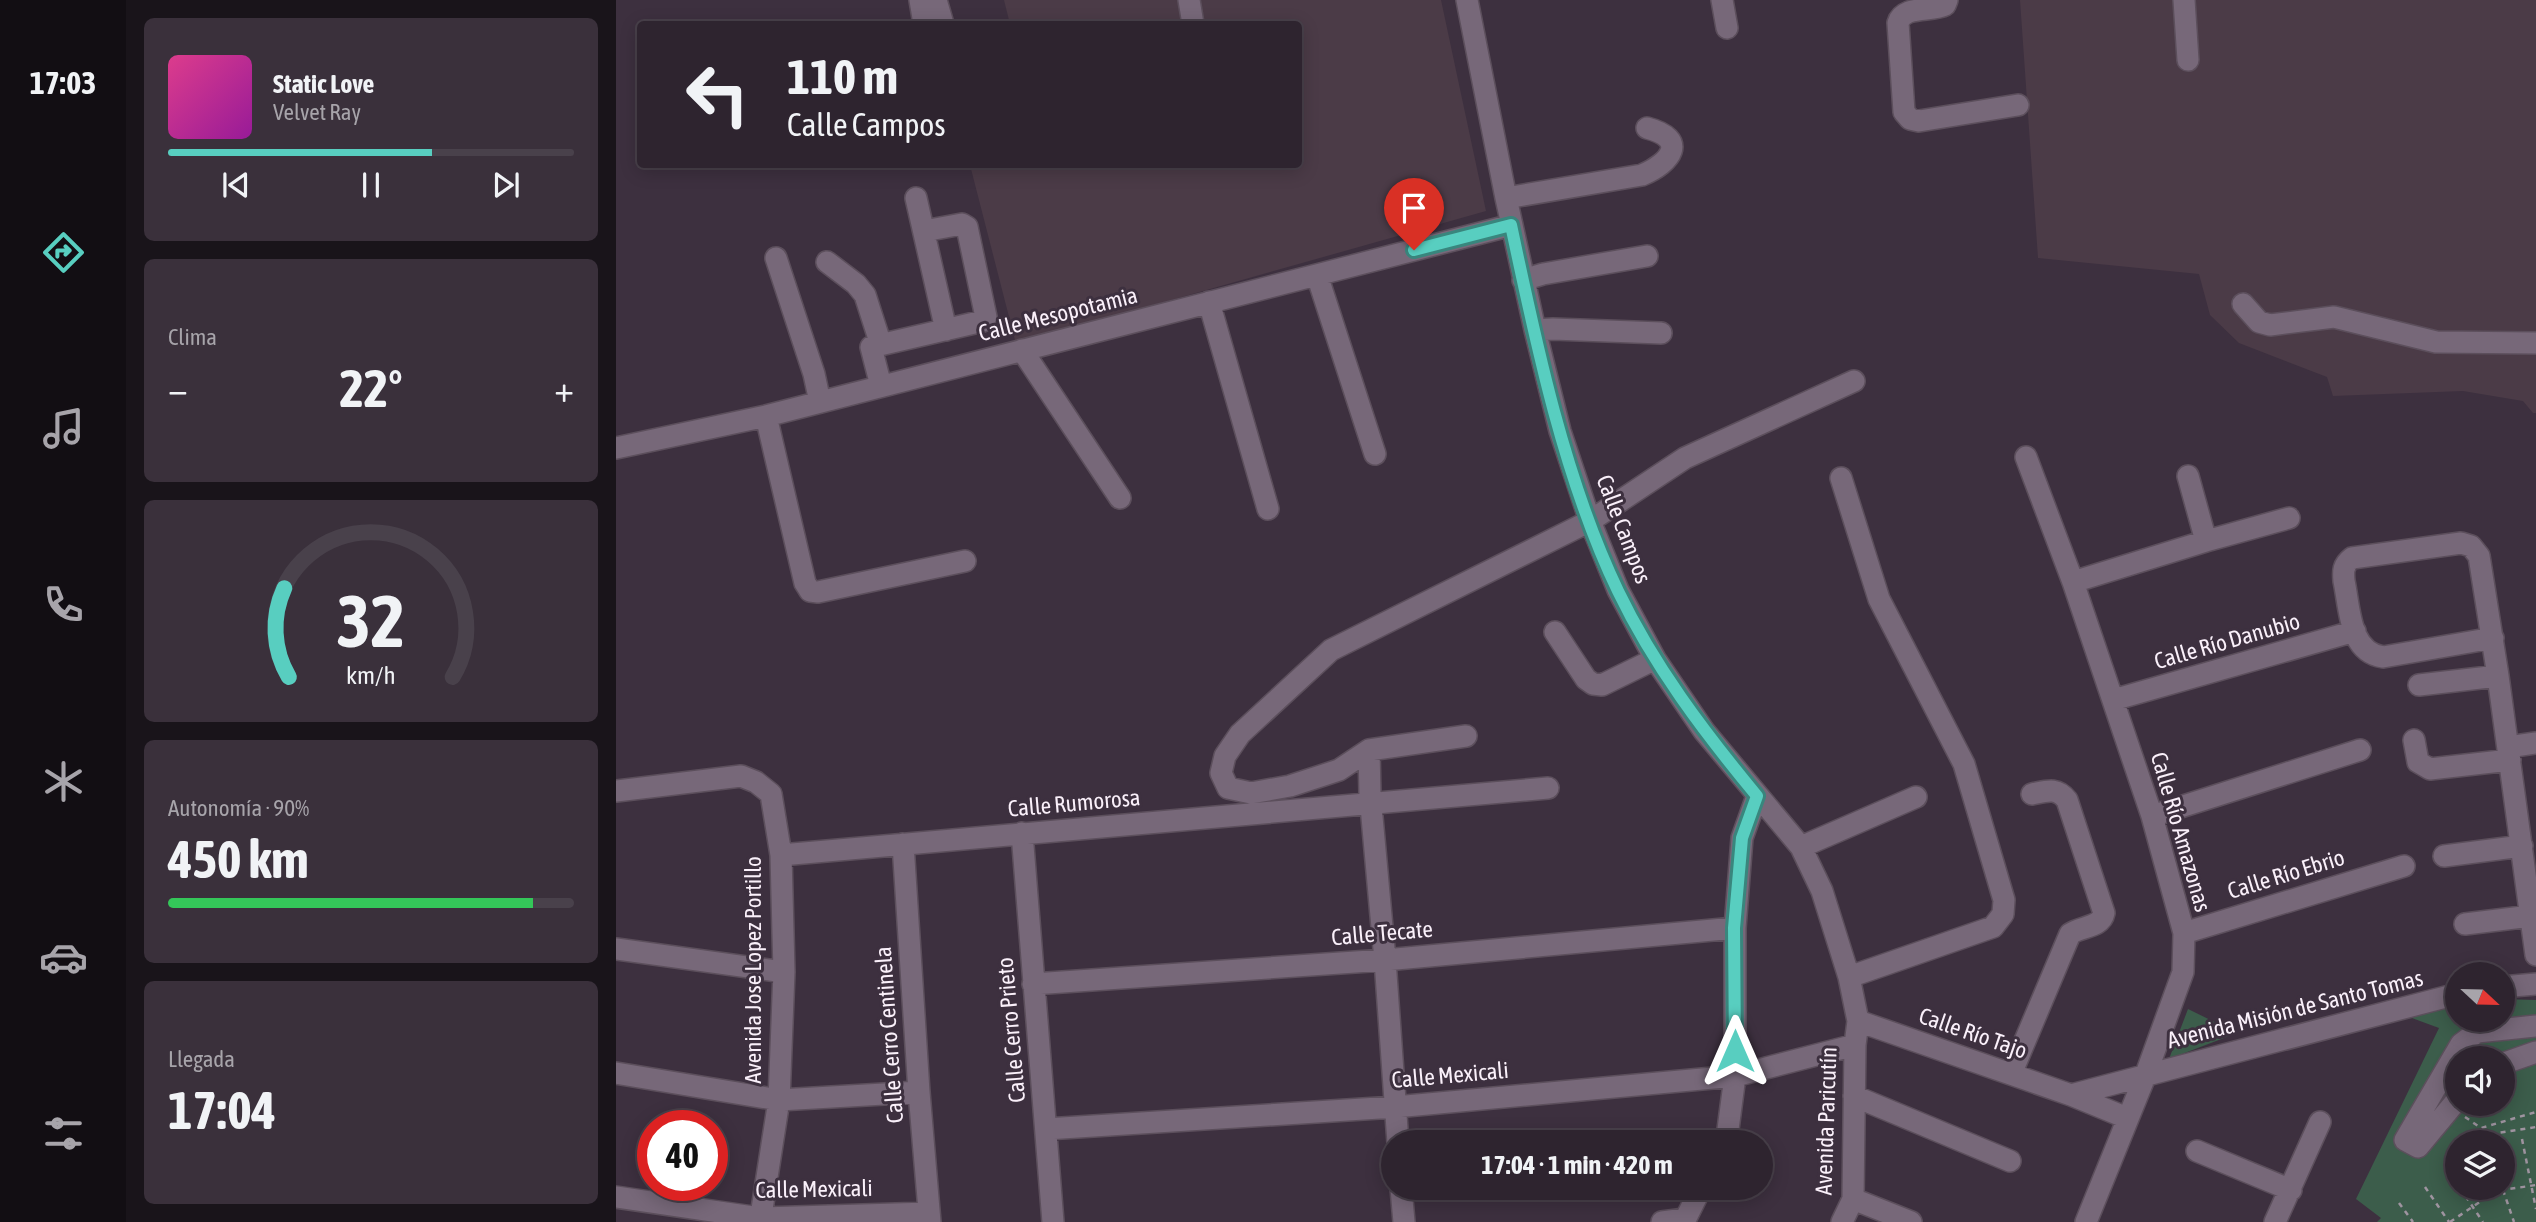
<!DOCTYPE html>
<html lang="es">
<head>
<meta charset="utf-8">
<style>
	:root { --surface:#2e242f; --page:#3a303b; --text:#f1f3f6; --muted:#a7a4aa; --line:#49414b; --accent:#58cec0 }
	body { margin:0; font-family:"Asap Condensed",sans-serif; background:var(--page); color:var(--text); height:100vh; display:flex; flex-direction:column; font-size:26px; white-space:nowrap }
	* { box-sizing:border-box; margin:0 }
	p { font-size:23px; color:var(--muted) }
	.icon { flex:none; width:38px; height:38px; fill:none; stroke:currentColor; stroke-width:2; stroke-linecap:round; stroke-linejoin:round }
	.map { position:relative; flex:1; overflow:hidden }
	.sheet { display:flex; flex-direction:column; gap:18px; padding:18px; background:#19141a; width:490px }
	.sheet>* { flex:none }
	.hud { position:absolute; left:21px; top:21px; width:665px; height:147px; border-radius:7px; box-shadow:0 4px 18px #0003,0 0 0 2px var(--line); background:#2e242f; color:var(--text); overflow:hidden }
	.needle { width:46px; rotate:112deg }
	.tools { position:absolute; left:1829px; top:962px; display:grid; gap:14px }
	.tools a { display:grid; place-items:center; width:70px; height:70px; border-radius:50%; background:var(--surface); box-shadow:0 4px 18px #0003,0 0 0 2px var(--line); font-size:35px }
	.speed { position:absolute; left:21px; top:1110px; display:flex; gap:14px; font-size:35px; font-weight:700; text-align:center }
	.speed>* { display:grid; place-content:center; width:91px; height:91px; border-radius:50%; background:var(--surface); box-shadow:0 4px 18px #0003,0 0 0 2px var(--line); line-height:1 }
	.speed .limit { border:10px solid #d22; background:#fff; color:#111 }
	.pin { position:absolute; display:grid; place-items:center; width:60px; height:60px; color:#fff; margin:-72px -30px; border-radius:50% 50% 50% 0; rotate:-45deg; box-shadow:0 0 7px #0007 }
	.pin .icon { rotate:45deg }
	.me { position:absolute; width:77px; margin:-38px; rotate:0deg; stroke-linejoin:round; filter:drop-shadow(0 0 5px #0008) }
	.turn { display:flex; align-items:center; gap:24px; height:147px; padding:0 35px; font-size:32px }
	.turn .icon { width:91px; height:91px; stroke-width:2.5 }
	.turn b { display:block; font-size:49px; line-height:60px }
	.big { font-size:52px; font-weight:700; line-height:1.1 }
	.sheet .tile { flex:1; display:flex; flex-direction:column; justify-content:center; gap:10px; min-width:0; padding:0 24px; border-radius:10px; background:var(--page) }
	.sheet .dial { align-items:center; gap:0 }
	.dial svg { height:182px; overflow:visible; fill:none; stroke:var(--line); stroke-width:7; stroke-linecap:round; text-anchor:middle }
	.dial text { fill:var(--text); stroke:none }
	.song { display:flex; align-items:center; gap:21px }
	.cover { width:84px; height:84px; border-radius:10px; background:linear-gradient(135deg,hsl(330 70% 55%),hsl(300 70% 35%)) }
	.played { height:7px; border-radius:4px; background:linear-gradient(90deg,var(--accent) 65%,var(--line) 65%) }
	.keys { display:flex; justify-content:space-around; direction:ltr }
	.heat { display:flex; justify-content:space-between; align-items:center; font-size:38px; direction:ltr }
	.charge { height:10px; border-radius:5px; background:linear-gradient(90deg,#34c759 90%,var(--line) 0) }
	.trip { position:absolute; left:765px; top:1130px; width:392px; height:70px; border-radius:35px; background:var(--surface); box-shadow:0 4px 18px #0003,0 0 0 2px var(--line); font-weight:700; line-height:70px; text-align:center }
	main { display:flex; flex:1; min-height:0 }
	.dock { display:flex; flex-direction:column; width:126px; justify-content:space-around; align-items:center; background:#120e13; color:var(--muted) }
	.dock .icon { width:49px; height:49px }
	.dock .selected { color:var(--accent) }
	.dock b { font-size:32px; color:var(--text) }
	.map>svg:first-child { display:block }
	.industrial { fill:#4b3b47 }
	.green { fill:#3c5d4b; fill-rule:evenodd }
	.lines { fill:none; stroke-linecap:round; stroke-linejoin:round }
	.minor-casing { stroke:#5c4f5c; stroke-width:24 }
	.path { stroke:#9f94a0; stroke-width:2.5; stroke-dasharray:5 5; stroke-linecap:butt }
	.minor { stroke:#776879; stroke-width:21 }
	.route-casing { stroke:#39867d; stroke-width:18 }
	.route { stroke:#58cec0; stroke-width:12 }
	.labels { text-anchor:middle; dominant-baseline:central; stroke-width:6; stroke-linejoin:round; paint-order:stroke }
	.street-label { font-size:23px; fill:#faf0fa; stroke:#3d303f }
</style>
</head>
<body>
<main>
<nav class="dock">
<b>17:03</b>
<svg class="icon selected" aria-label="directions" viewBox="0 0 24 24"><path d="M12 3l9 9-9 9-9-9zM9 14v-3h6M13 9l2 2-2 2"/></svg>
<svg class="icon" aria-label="music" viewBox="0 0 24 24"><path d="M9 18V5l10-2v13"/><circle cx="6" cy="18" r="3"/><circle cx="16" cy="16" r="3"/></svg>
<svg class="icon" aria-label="phone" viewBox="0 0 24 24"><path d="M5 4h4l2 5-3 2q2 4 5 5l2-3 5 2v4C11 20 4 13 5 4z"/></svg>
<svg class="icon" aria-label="climate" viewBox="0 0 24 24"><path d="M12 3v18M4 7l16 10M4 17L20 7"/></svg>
<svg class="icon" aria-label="car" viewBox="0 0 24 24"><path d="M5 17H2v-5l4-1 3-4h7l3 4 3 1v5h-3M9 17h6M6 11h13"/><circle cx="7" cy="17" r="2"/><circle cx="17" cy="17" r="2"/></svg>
<svg class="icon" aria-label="filters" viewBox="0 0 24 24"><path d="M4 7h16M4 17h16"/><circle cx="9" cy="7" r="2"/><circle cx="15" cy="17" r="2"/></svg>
</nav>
<section class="sheet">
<div class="tile">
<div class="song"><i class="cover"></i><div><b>Static Love</b><p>Velvet Ray</p></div></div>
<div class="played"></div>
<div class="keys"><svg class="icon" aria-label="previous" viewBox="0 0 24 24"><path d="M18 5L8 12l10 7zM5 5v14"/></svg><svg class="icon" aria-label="pause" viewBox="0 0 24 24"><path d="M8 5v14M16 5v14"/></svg><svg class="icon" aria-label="next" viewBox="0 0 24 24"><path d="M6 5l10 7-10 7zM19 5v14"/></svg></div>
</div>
<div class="tile"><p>Clima</p>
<div class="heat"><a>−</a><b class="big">22°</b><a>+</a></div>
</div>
<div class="tile dial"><svg viewBox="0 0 100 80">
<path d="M14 69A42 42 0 1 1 86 69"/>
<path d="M14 69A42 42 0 0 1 12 30" stroke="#58cec0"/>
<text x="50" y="56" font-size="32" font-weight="700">32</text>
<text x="50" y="72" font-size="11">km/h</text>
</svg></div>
<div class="tile"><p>Autonomía · 90%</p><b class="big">450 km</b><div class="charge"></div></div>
<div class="tile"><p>Llegada</p><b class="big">17:04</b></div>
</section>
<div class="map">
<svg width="1920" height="1222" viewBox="0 0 1920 1222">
	<rect width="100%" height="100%" fill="#3d303f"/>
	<path class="industrial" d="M 388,0 L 825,0 L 870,211 L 400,344 L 354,165 L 682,164 L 682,24 L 394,24 Z
		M 1404,0 L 1920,0 L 1920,413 L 1917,413 L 1907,401 L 1847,391 L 1717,396 L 1711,377 L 1623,343 L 1594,315 L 1583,274 L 1422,258 Z"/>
	<path class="green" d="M 1887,999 L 1920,1000 L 1920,1222 L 1761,1222 L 1765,1218 L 1740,1199 L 1823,1028 L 1785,1014 L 1841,1001 L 1841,1020 L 1886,1020 ZM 1841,1059 L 1886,1059 L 1886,1104 L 1841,1104 ZM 1841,1143 L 1886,1143 L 1886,1188 L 1841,1188 Z
		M 1572,1009 L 1621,1033 L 1553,1059 Z"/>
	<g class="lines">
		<g class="minor-casing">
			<path id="minor" d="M 304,0 L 308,24
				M 320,0 L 327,24
				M 573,0 L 577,24
				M 851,0 L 890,198 L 919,330 L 944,431 L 974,521 L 1002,590 L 1039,659 L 1088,731 L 1185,847 L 1206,891 L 1233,977 L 1242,1021 L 1239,1045 L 1237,1199 L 1226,1222
				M 1106,0 L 1111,28
				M 1331,0 L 1329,5 C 1315,12 1287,5 1282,23 L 1288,112 L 1294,119 L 1303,121 L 1402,105
				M 1568,0 L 1572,60
				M 300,198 L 330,330
				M 890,198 L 1026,175 C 1055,163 1073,139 1031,128
				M 160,258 L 198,374 L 204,402
				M 211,262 L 240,284 L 249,295 L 265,345
				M 701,275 L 759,454
				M 907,280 L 927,274 L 1031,256
				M 593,302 L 652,509
				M 1627,304 L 1643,322 L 1654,325 L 1718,317 L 1820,342 L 1920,343
				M 919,330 L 937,329 L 1045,333
				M 406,350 L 504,498
				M 265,386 L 255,347 L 367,321 L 370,317 L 351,227 L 346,224 L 308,231
				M 150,416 L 189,583 L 194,591 L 202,592 L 349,561
				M 0,448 L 150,416 L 896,225
				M 1410,457 L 1457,582 L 1536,816 L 1568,933 L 1567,972 L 1530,1074 L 1470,1222
				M 1572,476 L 1590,541
				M 1225,478 L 1263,599 L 1348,764 L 1388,900 L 1387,914 L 1377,927 L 1233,977
				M 1457,582 L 1590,541 L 1673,518
				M 939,632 L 970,679 L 977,684 L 986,685 L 1039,659
				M 1877,638 L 1767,657 C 1733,652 1734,609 1728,581 C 1727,571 1727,565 1736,558 L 1845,543 L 1855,546 L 1863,556 L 1882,676 L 1920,955
				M 1803,685 L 1882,676
				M 1497,700 L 1739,631
				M 850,736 L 753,750 L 723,770 L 674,786 L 635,793 L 612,788 L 605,773 L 609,756 L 624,734 L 715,650 L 974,521 L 1069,458 L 1238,381
				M 1798,740 L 1802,762 L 1814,769 L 1894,760
				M 1892,747 L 1920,743
				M 753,750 L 754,795 L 769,960 L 782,1143
				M 0,791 L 125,776 L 140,782 L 155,794 L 165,855 L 168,972 L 163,1100 L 144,1222
				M 1536,816 L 1744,750
				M 406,833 L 437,1222
				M 287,844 L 303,1092 L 314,1222
				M 1185,847 L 1300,797
				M 165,855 L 932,788
				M 1828,856 L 1906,846
				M 1849,924 L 1915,916
				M 1568,933 L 1788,866
				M 0,949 L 168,972
				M 417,984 L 769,960 L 1119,928
				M 1886,987 L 1920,984
				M 1242,1021 L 1455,1095 L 1511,1118
				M 1886,1064 L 1920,1052
				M 0,1073 L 163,1100 L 303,1092
				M 1395,1074 L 1454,934 C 1465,926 1485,928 1488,913 L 1451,800 C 1441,787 1431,791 1416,794
				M 1455,1095 L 1841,994
				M 1238,1096 L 1394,1161
				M 1841,1100 L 1802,1147 L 1789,1140 L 1845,1044 L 1861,1032 L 1920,1026
				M 430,1129 L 779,1107 L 1119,1076 L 1239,1045
				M 1108,1143 L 1111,1137 L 1119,1076 L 1119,928 L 1126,838 L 1141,796
				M 1581,1151 L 1675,1190
				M 785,1188 L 788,1222
				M 0,1197 L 144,1218 L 313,1213
				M 1237,1199 L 1295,1222
				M 1046,1222 L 1069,1219
				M 1068,1222 L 1085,1188
				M 1659,1222 L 1704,1122"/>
		</g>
		<path class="path" d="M 1849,1117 L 1865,1128 L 1920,1112
			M 1866,1129 L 1875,1134 L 1920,1127
			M 1906,1139 L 1920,1209
			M 1886,1167 L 1891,1189
			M 1833,1172 L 1841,1183
			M 1809,1187 L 1833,1222
			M 1844,1188 L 1867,1222
			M 1887,1190 L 1898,1222
			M 1783,1203 L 1797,1222
			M 1834,1222 L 1880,1191 L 1920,1185"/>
		<use href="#minor" class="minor"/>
	</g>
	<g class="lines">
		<g class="route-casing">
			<path id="route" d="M 798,250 L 895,225 C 920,344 949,481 1002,591 C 1038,666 1088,732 1141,796 L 1126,838 L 1118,928 L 1119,1051"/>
		</g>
		<use href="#route" class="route"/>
	</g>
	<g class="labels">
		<g class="street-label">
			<text transform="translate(442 314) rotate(-14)">Calle Mesopotamia</text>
			<text transform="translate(1008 529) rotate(69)">Calle Campos</text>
			<text transform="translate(1611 641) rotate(-16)">Calle Río Danubio</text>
			<text transform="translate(458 803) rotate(-5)">Calle Rumorosa</text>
			<text transform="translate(1565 832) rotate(74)">Calle Río Amazonas</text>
			<text transform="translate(1670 874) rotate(-17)">Calle Río Ebrio</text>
			<text transform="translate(766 933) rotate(-5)">Calle Tecate</text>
			<text transform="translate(137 970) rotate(-90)">Avenida Jose Lopez Portillo</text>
			<text transform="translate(1679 1009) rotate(-14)">Avenida Misión de Santo Tomas</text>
			<text transform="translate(395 1030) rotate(-95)">Calle Cerro Prieto</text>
			<text transform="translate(1357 1033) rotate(19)">Calle Río Tajo</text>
			<text transform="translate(273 1035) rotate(-94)">Calle Cerro Centinela</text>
			<text transform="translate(834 1075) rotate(-5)">Calle Mexicali</text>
			<text transform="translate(1210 1121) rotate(-88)">Avenida Paricutín</text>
			<text transform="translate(198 1189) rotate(-1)">Calle Mexicali</text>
		</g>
	</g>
</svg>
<div class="tools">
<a><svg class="needle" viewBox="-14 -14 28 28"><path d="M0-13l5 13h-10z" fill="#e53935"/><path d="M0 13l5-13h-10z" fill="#a7a4aa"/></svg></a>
<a><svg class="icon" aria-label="sound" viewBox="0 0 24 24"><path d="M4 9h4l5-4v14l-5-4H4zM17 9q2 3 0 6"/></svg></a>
<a><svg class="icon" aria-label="layers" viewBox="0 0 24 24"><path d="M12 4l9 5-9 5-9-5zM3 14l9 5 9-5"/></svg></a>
</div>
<div class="speed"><div class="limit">40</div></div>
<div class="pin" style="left:798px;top:250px;background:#d93025"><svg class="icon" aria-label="arrive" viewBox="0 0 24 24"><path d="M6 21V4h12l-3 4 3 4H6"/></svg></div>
<svg class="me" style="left:1119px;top:1051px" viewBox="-20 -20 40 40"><path d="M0-17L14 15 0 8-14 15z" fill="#58cec0" stroke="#fff" stroke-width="4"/></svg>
<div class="trip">17:04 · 1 min · 420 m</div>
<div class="hud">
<div class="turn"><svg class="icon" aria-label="left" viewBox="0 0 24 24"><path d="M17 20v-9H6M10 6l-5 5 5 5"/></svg><div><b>110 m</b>Calle Campos</div></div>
</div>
</div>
</main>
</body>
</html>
